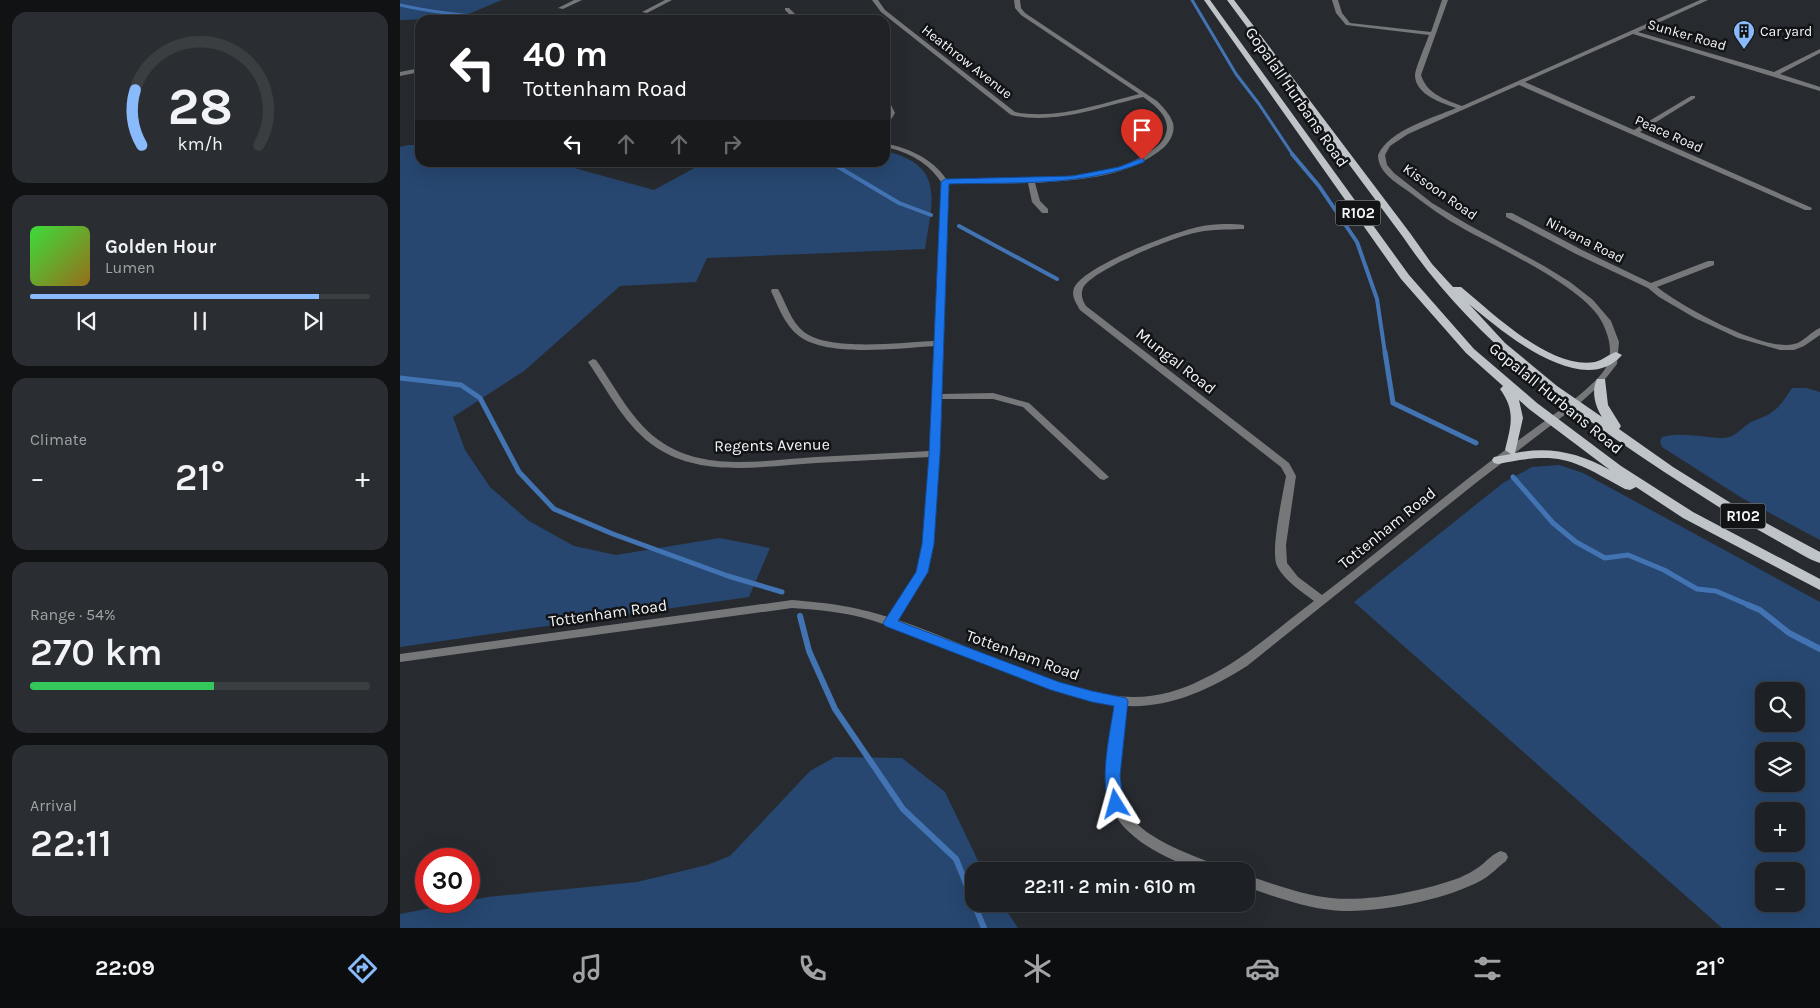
<!DOCTYPE html>
<html lang="en">
<head>
<meta charset="utf-8">
<style>
	:root { --surface:#1d2024; --page:#2a2d31; --text:#f1f3f6; --muted:#a0a3a6; --line:#3b3e41; --accent:#88bafc }
	body { margin:0; font-family:Karla,sans-serif; background:var(--page); color:var(--text); height:100vh; display:flex; flex-direction:column; font-size:19px; white-space:nowrap }
	* { box-sizing:border-box; margin:0 }
	p { font-size:16px; color:var(--muted) }
	.icon { flex:none; width:28px; height:28px; fill:none; stroke:currentColor; stroke-width:2; stroke-linecap:round; stroke-linejoin:round }
	.map { position:relative; flex:1; overflow:hidden }
	.details { display:flex; flex-direction:column; gap:12px; padding:12px; background:#101214; width:400px }
	.details>* { flex:none }
	.guide { position:absolute; left:15px; top:15px; width:475px; height:152px; border-radius:15px; box-shadow:0 5px 20px #0002,0 0 0 1px var(--line); background:#202124; color:#fff; overflow:hidden }
	.tools { position:absolute; left:1355px; top:682px; display:grid; gap:10px }
	.tools a { display:grid; place-items:center; width:50px; height:50px; border-radius:10px; background:var(--surface); box-shadow:0 5px 20px #0002,0 0 0 1px var(--line); font-size:25px }
	.speed { position:absolute; left:15px; top:848px; display:flex; gap:10px; font-size:25px; font-weight:700; text-align:center }
	.speed>* { display:grid; place-content:center; width:65px; height:65px; border-radius:50%; background:var(--surface); box-shadow:0 5px 20px #0002,0 0 0 1px var(--line); line-height:1 }
	.speed .limit { border:8px solid #d22; background:#fff; color:#111 }
	.pin { position:absolute; display:grid; place-items:center; width:42px; height:42px; color:#fff; margin:-51px -21px; border-radius:50% 50% 50% 0; rotate:-45deg; box-shadow:0 0 5px #0007 }
	.pin .icon { rotate:45deg }
	.me { position:absolute; width:55px; margin:-28px; rotate:352deg; stroke-linejoin:round; filter:drop-shadow(0 0 4px #0008) }
	.turn { display:flex; align-items:center; gap:18px; height:105px; padding:0 25px; font-size:22px }
	.turn .icon { width:65px; height:65px; stroke-width:2.5 }
	.turn b { display:block; font-size:35px; line-height:42px }
	.lanes { display:flex; align-items:center; height:48px; padding:0 25px; background:#0003; justify-content:center; gap:25px; direction:ltr }
	.lanes .off { opacity:.35 }
	.big { font-size:38px; font-weight:600; line-height:1.1 }
	.details .card { flex:1; display:flex; flex-direction:column; justify-content:center; gap:8px; min-width:0; padding:0 18px; border-radius:15px; background:var(--page) }
	.details .dial { align-items:center; gap:0 }
	.dial svg { height:130px; overflow:visible; fill:none; stroke:var(--line); stroke-width:7; stroke-linecap:round; text-anchor:middle }
	.dial text { fill:var(--text); stroke:none }
	.song { display:flex; align-items:center; gap:15px }
	.cover { width:60px; height:60px; border-radius:8px; background:linear-gradient(135deg,hsl(120 70% 55%),hsl(40 70% 35%)) }
	.played { height:5px; border-radius:2px; background:linear-gradient(90deg,var(--accent) 85%,var(--line) 85%) }
	.keys { display:flex; justify-content:space-around; direction:ltr }
	.heat { display:flex; justify-content:space-between; align-items:center; font-size:28px; direction:ltr }
	.charge { height:8px; border-radius:4px; background:linear-gradient(90deg,#34c759 54%,var(--line) 0) }
	.trip { position:absolute; left:565px; top:862px; width:290px; height:50px; border-radius:15px; background:var(--surface); box-shadow:0 5px 20px #0002,0 0 0 1px var(--line); font-weight:600; line-height:50px; text-align:center }
	.tab-bar { display:flex; height:80px; justify-content:space-around; align-items:center; background:#0c0d0e; color:var(--muted) }
	.tab-bar .icon { width:35px; height:35px }
	.tab-bar .current { color:var(--accent) }
	.tab-bar b { font-size:22px; color:var(--text) }
	main { display:flex; flex:1; min-height:0 }
	.map>svg:first-child { display:block }
	.green { fill:#274770; fill-rule:evenodd }
	.lines { fill:none; stroke-linecap:round; stroke-linejoin:round }
	.stream-far3 { stroke:#4273b3; stroke-width:3 }
	.stream-far2 { stroke:#4273b3; stroke-width:4 }
	.stream-far1 { stroke:#4273b3; stroke-width:5 }
	.stream { stroke:#4273b3; stroke-width:6 }
	.street { fill:#757779; fill-rule:evenodd }
	.primary { fill:#bfc4c9; fill-rule:evenodd }
	.route { fill:#1a73e8; stroke:#114b97 }
	.labels { text-anchor:middle; dominant-baseline:central; stroke-width:5; stroke-linejoin:round; paint-order:stroke }
	.far-poi-label { font-size:14px; fill:#f2f5f8; stroke:#111315; text-anchor:start }
	.far-street-label { font-size:14px; fill:#f2f5f8; stroke:#111315 }
	.shield { fill:#111315; stroke:#aeb1b4; stroke-width:1 }
	.shield-label { font-size:15px; font-weight:bold; fill:#f2f5f8 }
	.street-label { font-size:16px; fill:#f2f5f8; stroke:#111315 }
</style>
</head>
<body>
<main>
<section class="details">
<div class="card dial"><svg viewBox="0 0 100 80">
<path d="M14 69A42 42 0 1 1 86 69"/>
<path d="M14 69A42 42 0 0 1 10 35" stroke="#88bafc"/>
<text x="50" y="56" font-size="32" font-weight="700">28</text>
<text x="50" y="72" font-size="11">km/h</text>
</svg></div>
<div class="card">
<div class="song"><i class="cover"></i><div><b>Golden Hour</b><p>Lumen</p></div></div>
<div class="played"></div>
<div class="keys"><svg class="icon" aria-label="previous" viewBox="0 0 24 24"><path d="M18 5L8 12l10 7zM5 5v14"/></svg><svg class="icon" aria-label="pause" viewBox="0 0 24 24"><path d="M8 5v14M16 5v14"/></svg><svg class="icon" aria-label="next" viewBox="0 0 24 24"><path d="M6 5l10 7-10 7zM19 5v14"/></svg></div>
</div>
<div class="card"><p>Climate</p>
<div class="heat"><a>−</a><b class="big">21°</b><a>+</a></div>
</div>
<div class="card"><p>Range · 54%</p><b class="big">270 km</b><div class="charge"></div></div>
<div class="card"><p>Arrival</p><b class="big">22:11</b></div>
</section>
<div class="map">
<svg width="1420" height="928" viewBox="0 0 1420 928">
	<rect width="100%" height="100%" fill="#272b30"/>
	<path class="green" d="M 0,0 L 102,0 L 59,18 L 2,20 L 0,20 Z
		M 8,145 L 20,145 L 20,162 L 156,163 L 254,190 L 300,165 L 329,162 L 485,162 L 485,151 C 546,165 532,201 525,249 L 307,258 L 296,282 L 220,286 L 124,371 L 53,417 L 65,450 L 90,487 L 129,521 L 174,546 L 216,555 L 320,538 L 370,548 L 349,597 L 0,647 L 0,147 Z
		M 1392,388 L 1406,388 L 1420,392 L 1420,540 L 1342,498 L 1262,447 L 1260,441 L 1262,437 C 1282,432 1300,437 1320,438 C 1337,438 1338,430 1351,422 C 1357,419 1366,417 1372,412 C 1381,406 1386,397 1392,388 Z
		M 1159,465 L 1183,473 L 1420,602 L 1420,928 L 1322,928 L 954,602 L 1103,483 L 1132,467 ZM 1364,691 L 1396,691 L 1396,724 L 1364,724 ZM 1364,751 L 1396,751 L 1396,784 L 1364,784 ZM 1364,811 L 1396,811 L 1396,844 L 1364,844 ZM 1364,871 L 1396,871 L 1396,904 L 1364,904 Z
		M 435,757 L 502,758 L 545,792 L 583,871 L 574,871 L 574,904 L 602,904 L 618,928 L 0,928 L 0,914 L 88,897 L 237,882 L 307,865 L 330,856 L 410,771 Z"/>
	<g class="lines">
		<path class="stream-far3" d="M 792,0 L 836,74 L 859,104 L 893,155
			M 0,5 C 48,16 98,19 147,20"/>
		<path class="stream-far2" d="M 892,154 L 919,186 L 957,242 L 977,299 L 985,353
			M 435,165 L 499,203 L 531,215
			M 559,226 L 657,279"/>
		<path class="stream-far1" d="M 985,352 L 993,403 L 1076,443
			M 0,378 L 61,385 L 80,398 L 119,472 L 154,509 L 213,534 L 328,576 L 382,592
			M 1113,477 L 1153,523 L 1176,542 L 1205,558 L 1228,555 L 1264,570 L 1297,589 L 1316,591 L 1351,606"/>
		<path class="stream" d="M 1348,605 L 1360,610 L 1389,633 L 1420,649
			M 400,616 L 409,651 L 435,709 L 503,809 L 556,859 L 574,903
			M 574,904 L 584,928"/>
		<path class="street" d="M 174,0 L 182,0 L 163,9 L 158,8 Z
			M 265,0 L 272,0 L 247,13 L 242,12 Z
			M 472,0 L 478,0 L 485,10 L 615,112 C 656,120 700,104 739,94 L 621,15 L 615,8 L 614,0 L 620,0 L 621,8 L 625,13 L 757,101 C 763,107 770,114 773,123 C 776,135 767,146 758,152 C 723,178 677,180 635,183 L 640,201 L 648,209 L 648,213 L 642,213 L 632,202 L 628,183 L 549,184 L 542,394 L 593,393 L 629,403 L 709,477 L 704,480 L 700,479 L 623,407 L 593,399 L 542,399 L 540,454 L 533,544 L 528,572 L 498,620 C 539,634 580,653 621,668 C 657,683 694,697 734,697 C 758,697 782,690 803,679 C 844,660 878,628 914,601 C 901,591 885,581 877,566 C 870,551 883,494 886,476 L 881,467 L 680,310 C 676,303 671,296 674,288 C 684,266 770,234 794,228 C 808,224 829,223 844,225 L 844,229 L 841,229 C 827,230 813,229 799,232 C 778,235 691,270 683,288 C 680,295 683,301 686,306 L 889,463 L 896,476 L 886,545 L 887,563 L 898,577 L 922,595 C 972,557 1020,516 1070,477 C 1089,462 1108,448 1127,434 C 1146,420 1200,384 1207,365 C 1213,351 1209,337 1203,324 C 1187,288 1100,249 1064,229 C 1044,218 1026,205 1008,191 C 995,182 978,172 978,155 C 989,130 1033,118 1056,108 C 1042,103 1016,95 1015,76 C 1015,68 1026,44 1029,35 L 946,25 L 936,13 L 932,0 L 938,0 L 942,13 L 950,23 L 1031,32 L 1042,0 L 1048,0 L 1021,75 C 1027,94 1044,99 1062,106 L 1300,0 L 1308,0 L 1238,32 L 1374,72 L 1420,49 L 1420,53 L 1380,74 L 1420,87 L 1420,91 L 1233,34 L 1125,82 L 1234,130 L 1291,96 L 1295,96 L 1295,98 L 1240,132 L 1412,208 L 1411,210 L 1405,210 L 1119,85 L 1008,134 L 990,146 L 985,155 L 987,165 L 994,173 L 1032,203 L 1067,224 L 1144,266 L 1170,282 L 1193,300 L 1211,321 L 1219,342 L 1217,364 L 1202,383 L 1180,403 L 1077,482 L 847,666 C 811,689 770,708 727,706 C 724,729 715,785 723,805 C 739,839 789,853 821,867 L 823,871 C 816,871 807,873 800,870 C 769,861 720,837 710,804 C 701,779 711,732 714,705 C 680,701 648,689 616,676 C 568,657 520,635 471,620 C 445,612 419,610 392,608 L 0,662 L 0,654 L 392,600 C 428,603 453,606 488,617 L 517,572 L 523,544 L 530,457 C 492,459 454,461 416,463 C 364,466 303,478 257,448 C 226,428 208,391 188,362 L 193,359 L 196,360 C 216,388 233,424 263,443 C 306,472 367,460 416,457 C 454,455 492,453 530,451 L 535,346 C 499,348 428,358 399,336 C 385,326 378,306 371,291 L 372,289 L 378,289 C 386,303 391,322 404,332 C 430,352 502,342 535,341 L 541,182 C 528,162 508,152 485,147 L 485,143 C 510,149 532,158 547,180 C 575,179 603,179 631,178 C 672,176 717,176 752,150 C 758,146 764,141 766,133 C 771,118 755,105 743,97 C 701,107 654,125 611,115 L 481,12 Z
			M 385,8 L 389,8 L 401,20 L 395,20 L 385,10 Z
			M 20,68 L 20,72 L 0,76 L 0,72 Z
			M 485,97 L 488,99 L 495,113 L 487,126 L 485,127 L 485,119 L 489,113 L 485,105 Z
			M 1106,213 L 1112,213 L 1182,250 L 1251,283 L 1308,261 L 1314,261 L 1314,265 L 1257,287 C 1281,306 1363,352 1394,344 C 1404,342 1410,332 1420,328 L 1420,335 L 1404,346 L 1394,350 L 1380,350 L 1338,338 L 1295,318 L 1259,297 L 1248,288 L 1176,254 L 1106,217 Z
			M 1101,851 L 1106,853 L 1108,857 L 1106,861 C 1098,867 1091,875 1082,880 C 1046,900 972,915 931,910 C 902,907 874,896 846,887 L 846,875 C 874,884 902,895 931,898 C 970,902 1023,891 1059,878 C 1066,875 1073,871 1079,867 C 1087,861 1092,854 1101,851 Z"/>
		<path class="primary" d="M 804,0 L 810,0 L 1009,275 L 1074,349 L 1137,403 L 1221,466 L 1293,512 L 1420,579 L 1420,590 L 1283,518 L 1236,487 L 1230,490 L 1225,489 C 1171,459 1161,451 1098,464 L 1094,463 L 1092,460 L 1094,457 L 1111,454 L 1105,450 C 1111,425 1116,411 1100,389 L 1103,386 L 1066,353 L 1001,279 ZM 1119,400 L 1129,409 L 1210,470 C 1179,453 1150,446 1115,453 L 1123,418 Z
			M 827,0 L 834,0 L 1010,233 L 1032,264 L 1053,287 L 1061,287 C 1093,313 1150,370 1195,362 C 1203,360 1209,354 1216,352 L 1222,355 C 1182,401 1099,329 1069,304 L 1105,343 L 1157,386 L 1202,417 C 1195,406 1191,391 1197,379 L 1205,379 L 1208,405 L 1221,426 L 1219,429 L 1273,467 L 1342,510 L 1420,552 L 1420,563 C 1407,559 1395,550 1383,544 C 1359,530 1334,517 1311,502 C 1196,429 1080,351 1003,237 Z"/>
	</g>
	<path class="route" d="M 742,158 L 744,159 L 744,162 C 683,187 614,182 549,184 L 540,454 L 534,544 L 528,572 L 498,621 L 659,682 L 692,691 L 726,698 L 728,701 L 720,776 L 724,804 L 722,808 L 716,810 L 711,808 C 698,783 710,734 714,706 L 692,702 L 651,690 L 485,626 L 483,623 L 516,572 L 522,544 L 529,454 L 541,182 L 545,179 L 672,176 L 719,167 Z"/>
	<defs>
		<g id="building-pin" transform="scale(1.125)"><path d="M0 17L-7.5 6A9.5 9.5 0 1 1 7.5 6Z" fill="#88bafc" stroke="#111315"/><path d="M-4-6H4V6H1V3H-1V6H-4ZM-2.5-4.3h1.7v1.8h-1.7ZM.8-4.3h1.7v1.8H.8ZM-2.5-1h1.7V.8h-1.7ZM.8-1h1.7V.8H.8Z" fill="#111"/></g>
	</defs>
	<g fill-rule="evenodd">
		<use href="#building-pin" x="1344" y="31"/>
	</g>
	<g class="labels">
		<g class="far-poi-label">
			<text x="1360" y="31">Car yard</text>
		</g>
		<g class="far-street-label">
			<text transform="translate(1287 35) rotate(16)">Sunker Road</text>
			<text transform="translate(567 62) rotate(38)">Heathrow Avenue</text>
			<text transform="translate(1269 134) rotate(24)">Peace Road</text>
			<text transform="translate(1040 192) rotate(35)">Kissoon Road</text>
			<text transform="translate(1185 240) rotate(27)">Nirvana Road</text>
		</g>
		<g class="shield">
			<rect x="935.5" y="200.5" width="45" height="25" rx="4"/>
			<rect x="1320.5" y="503.5" width="45" height="25" rx="4"/>
		</g>
		<g class="shield-label">
			<text x="958" y="213">R102</text>
			<text x="1343" y="516">R102</text>
		</g>
		<g class="street-label">
			<text transform="translate(897 97) rotate(55)">Gopalall Hurbans Road</text>
			<text transform="translate(776 361) rotate(38)">Mungal Road</text>
			<text transform="translate(1156 398) rotate(39)">Gopalall Hurbans Road</text>
			<text transform="translate(372 445) rotate(-1)">Regents Avenue</text>
			<text transform="translate(987 528) rotate(-39)">Tottenham Road</text>
			<text transform="translate(208 613) rotate(-8)">Tottenham Road</text>
			<text transform="translate(623 655) rotate(20)">Tottenham Road</text>
		</g>
	</g>
</svg>
<div class="tools">
<a><svg class="icon" aria-label="search" viewBox="0 0 24 24"><circle cx="10" cy="10" r="6"/><path d="M15 15l6 6"/></svg></a>
<a><svg class="icon" aria-label="layers" viewBox="0 0 24 24"><path d="M12 4l9 5-9 5-9-5zM3 14l9 5 9-5"/></svg></a>
<a>+</a>
<a>−</a>
</div>
<div class="speed"><div class="limit">30</div></div>
<div class="pin" style="left:742px;top:160px;background:#d93025"><svg class="icon" aria-label="arrive" viewBox="0 0 24 24"><path d="M6 21V4h12l-3 4 3 4H6"/></svg></div>
<svg class="me" style="left:716px;top:804px" viewBox="-20 -20 40 40"><path d="M0-17L14 15 0 8-14 15z" fill="#1a73e8" stroke="#fff" stroke-width="4"/></svg>
<div class="trip">22:11 · 2 min · 610 m</div>
<div class="guide">
<div class="turn"><svg class="icon" aria-label="left" viewBox="0 0 24 24"><path d="M17 20v-9H6M10 6l-5 5 5 5"/></svg><div><b>40 m</b>Tottenham Road</div></div>
<div class="lanes"><svg class="icon" aria-label="left" viewBox="0 0 24 24"><path d="M17 20v-9H6M10 6l-5 5 5 5"/></svg><svg class="icon off" aria-label="ahead" viewBox="0 0 24 24"><path d="M12 20V5M6 11l6-6 6 6"/></svg><svg class="icon off" aria-label="ahead" viewBox="0 0 24 24"><path d="M12 20V5M6 11l6-6 6 6"/></svg><svg class="icon off" aria-label="right" viewBox="0 0 24 24"><path d="M7 20v-9h11M14 6l5 5-5 5"/></svg></div>
</div>
</div>
</main>
<nav class="tab-bar">
<b>22:09</b>
<svg class="icon current" aria-label="directions" viewBox="0 0 24 24"><path d="M12 3l9 9-9 9-9-9zM9 14v-3h6M13 9l2 2-2 2"/></svg>
<svg class="icon" aria-label="music" viewBox="0 0 24 24"><path d="M9 18V5l10-2v13"/><circle cx="6" cy="18" r="3"/><circle cx="16" cy="16" r="3"/></svg>
<svg class="icon" aria-label="phone" viewBox="0 0 24 24"><path d="M5 4h4l2 5-3 2q2 4 5 5l2-3 5 2v4C11 20 4 13 5 4z"/></svg>
<svg class="icon" aria-label="climate" viewBox="0 0 24 24"><path d="M12 3v18M4 7l16 10M4 17L20 7"/></svg>
<svg class="icon" aria-label="car" viewBox="0 0 24 24"><path d="M5 17H2v-5l4-1 3-4h7l3 4 3 1v5h-3M9 17h6M6 11h13"/><circle cx="7" cy="17" r="2"/><circle cx="17" cy="17" r="2"/></svg>
<svg class="icon" aria-label="filters" viewBox="0 0 24 24"><path d="M4 7h16M4 17h16"/><circle cx="9" cy="7" r="2"/><circle cx="15" cy="17" r="2"/></svg>
<b>21°</b>
</nav>
</body>
</html>
